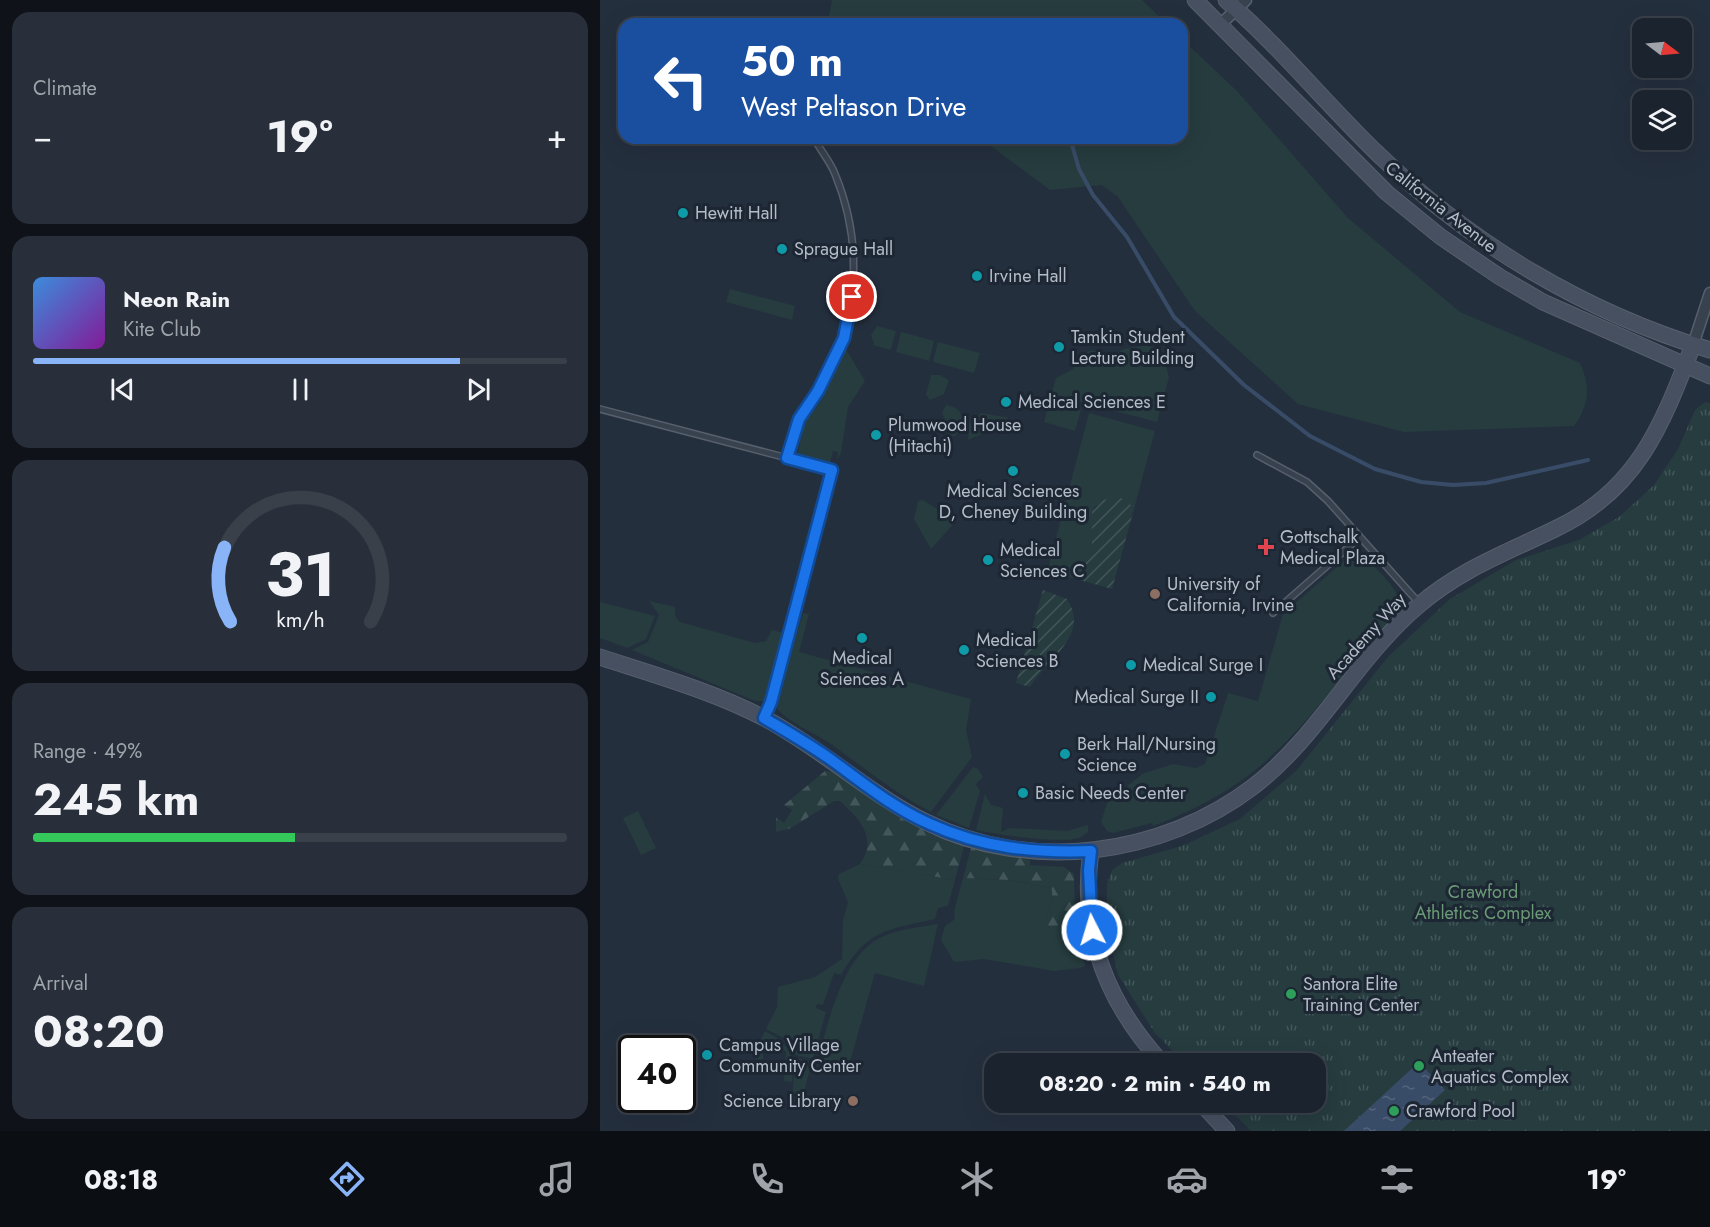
<!DOCTYPE html>
<html lang="en">
<head>
<meta charset="utf-8">
<style>
	:root { --surface:#1b232e; --page:#282f3a; --text:#f1f3f6; --muted:#a0a4aa; --line:#39404a; --accent:#8ab4f8 }
	body { margin:0; font-family:Jost,sans-serif; background:var(--page); color:var(--text); height:100vh; display:flex; flex-direction:column; font-size:22px; white-space:nowrap }
	* { box-sizing:border-box; margin:0 }
	p { font-size:20px; color:var(--muted) }
	.icon { flex:none; width:33px; height:33px; fill:none; stroke:currentColor; stroke-width:2; stroke-linecap:round; stroke-linejoin:round }
	.map { position:relative; flex:1; overflow:hidden }
	.sheet { display:flex; flex-direction:column; gap:12px; padding:12px; background:#0f1319; width:600px }
	.sheet>* { flex:none }
	.top-card { position:absolute; left:18px; top:18px; width:570px; height:126px; border-radius:18px; box-shadow:0 6px 24px #0002,0 0 0 2px var(--line); background:#1a4fa0; color:#fff; overflow:hidden }
	.needle { width:39px; rotate:106deg }
	.fabs { position:absolute; left:1032px; top:18px; display:grid; gap:12px }
	.fabs a { display:grid; place-items:center; width:60px; height:60px; border-radius:12px; background:var(--surface); box-shadow:0 6px 24px #0002,0 0 0 2px var(--line); font-size:30px }
	.speed { position:absolute; left:18px; top:1035px; display:flex; gap:12px; font-size:30px; font-weight:700; text-align:center }
	.speed>* { display:grid; place-content:center; width:78px; height:78px; border-radius:50%; background:var(--surface); box-shadow:0 6px 24px #0002,0 0 0 2px var(--line); line-height:1 }
	.speed .limit { border:3px solid #111; border-radius:9px; background:#fff; color:#111 }
	.pin { position:absolute; display:grid; place-items:center; width:51px; height:51px; color:#fff; margin:-26px; border:3px solid #fff; border-radius:50%; box-shadow:0 2px 6px #0007 }
	.me { position:absolute; width:66px; margin:-33px; rotate:355deg; stroke-linejoin:round; filter:drop-shadow(0 0 4px #0008) }
	.turn { display:flex; align-items:center; gap:21px; height:126px; padding:0 24px; font-size:27px }
	.turn .icon { width:78px; height:78px; stroke-width:2.5 }
	.turn b { display:block; font-size:42px; line-height:51px }
	.big { font-size:45px; font-weight:700; line-height:1.1 }
	.sheet .card { flex:1; display:flex; flex-direction:column; justify-content:center; gap:9px; min-width:0; padding:0 21px; border-radius:18px; background:var(--page) }
	.sheet .dial { align-items:center; gap:0 }
	.dial svg { height:156px; overflow:visible; fill:none; stroke:var(--line); stroke-width:7; stroke-linecap:round; text-anchor:middle }
	.dial text { fill:var(--text); stroke:none }
	.song { display:flex; align-items:center; gap:18px }
	.cover { width:72px; height:72px; border-radius:9px; background:linear-gradient(135deg,hsl(210 70% 55%),hsl(290 70% 35%)) }
	.played { height:6px; border-radius:3px; background:linear-gradient(90deg,var(--accent) 80%,var(--line) 80%) }
	.keys { display:flex; justify-content:space-around; direction:ltr }
	.heat { display:flex; justify-content:space-between; align-items:center; font-size:33px; direction:ltr }
	.charge { height:9px; border-radius:4px; background:linear-gradient(90deg,#34c759 49%,var(--line) 0) }
	.trip { position:absolute; left:384px; top:1053px; width:342px; height:60px; border-radius:18px; background:var(--surface); box-shadow:0 6px 24px #0002,0 0 0 2px var(--line); font-weight:700; line-height:60px; text-align:center }
	.tabs { display:flex; height:96px; justify-content:space-around; align-items:center; background:#0b0e12; color:var(--muted) }
	.tabs .icon { width:42px; height:42px }
	.tabs .active { color:var(--accent) }
	.tabs b { font-size:27px; color:var(--text) }
	main { display:flex; flex:1; min-height:0 }
	.map>svg:first-child { display:block }
	.grass { fill:#263c3f }
	.forest { fill:url(#forest-firs) }
	.park { fill:url(#park-tufts) }
	.garden { fill:url(#garden-furrows) }
	.water { fill:url(#water-ripples) }
	.lines { fill:none; stroke-linecap:round; stroke-linejoin:round }
	.stream { stroke:#394c67; stroke-width:4 }
	.lane-casing { stroke:#565f6c; stroke-width:8 }
	.street-casing { stroke:#565f6c; stroke-width:13 }
	.secondary-casing { stroke:#565f6c; stroke-width:17 }
	.lane { stroke:#38414e; stroke-width:5 }
	.street { stroke:#38414e; stroke-width:10 }
	.secondary { stroke:#465061; stroke-width:15 }
	.route-casing { stroke:#114b97; stroke-width:15 }
	.route { stroke:#1a73e8; stroke-width:10 }
	.culture-dot { fill:#0f9aa8; stroke:#1d2633; stroke-width:2 }
	.health-dot { fill:#e0444e; stroke:#1d2633; stroke-width:2 }
	.education-dot { fill:#8d6e63; stroke:#1d2633; stroke-width:2 }
	.leisure-dot { fill:#2e9e5b; stroke:#1d2633; stroke-width:2 }
	.labels { text-anchor:middle; dominant-baseline:central; stroke-width:6; stroke-linejoin:round; paint-order:stroke }
	.street-label { font-size:18px; fill:#b4bcc9; stroke:#1d2633 }
	.poi-label { font-size:18px; fill:#b4bcc9; stroke:#1d2633; text-anchor:start }
	.park-label { font-size:18px; fill:#6b9a76; stroke:#1d2633 }
</style>
</head>
<body>
<main>
<section class="sheet">
<div class="card"><p>Climate</p>
<div class="heat"><a>−</a><b class="big">19°</b><a>+</a></div>
</div>
<div class="card">
<div class="song"><i class="cover"></i><div><b>Neon Rain</b><p>Kite Club</p></div></div>
<div class="played"></div>
<div class="keys"><svg class="icon" aria-label="previous" viewBox="0 0 24 24"><path d="M18 5L8 12l10 7zM5 5v14"/></svg><svg class="icon" aria-label="pause" viewBox="0 0 24 24"><path d="M8 5v14M16 5v14"/></svg><svg class="icon" aria-label="next" viewBox="0 0 24 24"><path d="M6 5l10 7-10 7zM19 5v14"/></svg></div>
</div>
<div class="card dial"><svg viewBox="0 0 100 80">
<path d="M14 69A42 42 0 1 1 86 69"/>
<path d="M14 69A42 42 0 0 1 11 31" stroke="#8ab4f8"/>
<text x="50" y="56" font-size="32" font-weight="700">31</text>
<text x="50" y="72" font-size="11">km/h</text>
</svg></div>
<div class="card"><p>Range · 49%</p><b class="big">245 km</b><div class="charge"></div></div>
<div class="card"><p>Arrival</p><b class="big">08:20</b></div>
</section>
<div class="map">
<svg width="1110" height="1131" viewBox="0 0 1110 1131">
	<defs>
		<pattern id="forest-firs" width="22" height="20" patternUnits="userSpaceOnUse" patternTransform="scale(1.5)"><rect width="22" height="20" fill="#263c3f"/><path d="M5 1l3.5 6h-7zM16 11l3.5 6h-7z" fill="#435659"/></pattern>
		<pattern id="park-tufts" width="24" height="20" patternUnits="userSpaceOnUse" patternTransform="scale(1.5)"><rect width="24" height="20" fill="#263c3f"/><path d="M3 7l-1-3M5 7V3M7 7l1-3M15 17l-1-3M17 17v-4M19 17l1-3" fill="none" stroke="#435659"/></pattern>
		<pattern id="garden-furrows" width="10" height="10" patternUnits="userSpaceOnUse" patternTransform="scale(1.5)"><rect width="10" height="10" fill="#263c3f"/><path d="M-1 1l2-2M0 10L10 0M9 11l2-2" fill="none" stroke="#435659"/></pattern>
		<pattern id="water-ripples" width="26" height="14" patternUnits="userSpaceOnUse" patternTransform="scale(1.5)"><rect width="26" height="14" fill="#394c67"/><path d="M2 4q2-2 4 0t4 0M15 11q2-2 4 0t4 0" fill="none" stroke="#53647b"/></pattern>
	</defs>
	<rect width="100%" height="100%" fill="#242f3e"/>
	<path class="grass" d="M 232,0 L 542,0 L 567,24 L 227,24 Z
		M 582,39 L 637,91 L 748,218 L 860,312 L 980,363 C 991,387 989,405 974,426 L 804,432 L 698,404 L 595,311 L 518,197 L 502,185 L 450,190 L 380,138 L 582,138 Z
		M 130,289 L 195,306 L 192,320 L 126,302 Z
		M 277,326 L 296,331 L 291,350 L 272,345 L 274,344 L 271,335 Z
		M 301,332 L 334,341 L 329,361 L 296,352 Z
		M 338,342 L 380,353 L 374,373 L 333,362 Z
		M 547,345 L 563,354 L 569,377 L 557,422 L 492,405 L 492,401 L 484,399 L 483,402 L 451,394 L 456,378 L 473,369 C 482,346 493,349 513,355 L 524,349 Z
		M 246,349 L 265,381 L 248,407 L 241,453 L 237,460 L 238,452 L 233,451 L 230,463 L 197,455 L 205,422 L 221,401 Z
		M 331,375 L 340,375 L 349,380 L 344,394 L 330,400 L 326,395 Z
		M 449,402 L 481,410 L 475,431 L 444,422 Z
		M 346,405 C 359,407 365,415 363,428 L 355,436 L 343,438 L 351,431 L 342,413 Z
		M 381,413 L 405,417 L 413,421 L 368,440 L 369,424 Z
		M 489,413 L 555,431 L 534,509 L 530,506 L 495,506 L 492,511 L 492,547 L 476,579 L 447,572 Z
		M 323,500 L 356,521 L 331,549 L 314,519 L 318,501 Z
		M 758,556 C 771,560 790,582 797,594 C 801,600 800,607 798,614 C 783,631 766,647 752,665 C 687,745 653,788 553,826 L 552,823 L 513,833 L 507,831 L 501,822 L 507,803 L 542,774 L 573,764 L 596,768 L 605,764 L 628,693 L 658,701 L 683,614 L 747,558 Z
		M 49,601 L 75,607 L 75,616 L 80,622 L 155,643 L 166,641 L 172,630 L 184,633 L 166,701 L 155,701 L 32,650 L 48,642 L 59,615 Z
		M 0,602 L 55,616 L 46,639 L 27,648 L 0,638 Z
		M 203,613 L 209,614 L 199,652 L 371,699 L 366,730 L 372,757 L 331,812 C 294,793 262,766 228,742 C 211,731 187,722 175,706 Z
		M 373,767 L 378,769 L 383,777 L 376,784 L 380,791 L 369,828 L 336,815 Z
		M 385,794 L 391,805 L 403,808 L 401,832 L 410,828 L 467,831 L 488,825 L 488,832 C 485,833 484,836 481,837 C 465,845 395,834 376,830 Z
		M 38,811 L 56,848 L 41,855 L 23,818 Z
		M 260,864 L 355,880 L 348,906 L 338,908 L 335,919 C 287,930 268,929 241,975 L 234,973 L 223,1005 L 217,1004 L 216,1008 L 226,1012 L 213,1059 L 196,1055 L 187,1040 L 166,1029 L 177,1007 L 178,987 L 215,977 L 242,959 L 243,921 L 248,902 L 238,879 L 239,874 Z
		M 363,878 L 408,880 L 451,888 C 454,895 450,903 448,911 C 444,935 463,954 479,968 L 454,971 L 384,959 L 354,962 L 341,940 L 345,926 L 355,919 L 354,911 Z
		M 338,924 L 324,986 L 275,973 L 248,1069 L 218,1060 C 228,1023 243,952 284,936 C 300,929 321,927 338,924 Z
		M 165,1031 C 189,1043 195,1055 192,1082 L 184,1081 L 186,1051 L 163,1050 L 163,1059 L 156,1059 L 157,1046 Z
		M 196,1058 L 212,1062 L 202,1099 L 195,1111 L 191,1106 Z"/>
	<path class="forest" d="M 225,771 L 236,772 L 297,816 L 330,834 L 364,846 L 355,880 L 260,864 C 279,837 258,818 240,801 L 234,801 L 191,828 L 176,832 L 176,817 L 184,823 L 192,810 L 184,805 Z
		M 371,848 L 430,860 L 430,865 L 464,867 L 474,874 L 475,927 L 485,966 L 479,968 C 462,954 444,935 448,911 C 450,903 454,895 451,888 L 409,880 L 363,878 Z"/>
	<path class="park" d="M 1105,402 L 1110,403 L 1110,1131 L 651,1131 L 624,1103 L 716,1102 L 716,1064 L 585,1063 L 555,1033 L 518,975 L 507,927 L 507,884 L 512,870 L 522,863 L 582,846 L 640,819 L 697,770 L 788,657 L 850,599 L 916,560 L 979,540 L 1019,517 L 1054,485 L 1078,449 L 1095,410 Z"/>
	<path class="garden" d="M 517,497 L 526,500 L 534,509 L 512,589 L 476,579 L 492,547 L 492,511 L 503,500 Z
		M 443,590 L 467,599 C 491,636 446,660 430,687 L 416,683 Z"/>
	<path class="water" d="M 819,1062 L 845,1090 L 800,1131 L 744,1131 Z"/>
	<g class="lines">
		<path class="stream" d="M 470,138 L 479,169 L 493,195 L 527,237 L 574,317 L 644,385 L 710,436 L 775,469 L 821,482 L 853,485 L 886,483 L 988,460"/>
		<g class="lane-casing">
			<path id="lane" d="M 0,409 L 187,458
				M 657,455 L 707,482 L 728,501 L 819,603
				M 673,613 L 759,538
				M 165,716 L 208,565 L 232,469 L 187,458 C 191,445 192,430 199,418 C 209,401 222,386 230,368 C 260,307 261,237 235,174 C 230,161 220,150 214,138"/>
		</g>
		<g class="street-casing">
			<path id="street" d="M 620,25 L 646,0
				M 1093,345 L 1110,293"/>
		</g>
		<g class="secondary-casing">
			<path id="secondary" d="M 595,0 L 787,193 L 841,237 L 900,277 L 943,302 L 1110,376
				M 626,0 C 681,48 727,105 779,155 C 872,245 987,313 1110,350
				M 0,657 C 55,675 115,692 166,719 C 222,749 269,794 326,822 C 430,874 563,856 654,786 C 719,736 756,658 819,605 C 861,569 906,553 955,529 C 1038,490 1062,425 1093,345
				M 491,851 C 479,934 507,1003 563,1064
				M 600,1102 L 627,1131"/>
		</g>
		<use href="#lane" class="lane"/>
		<use href="#street" class="street"/>
		<use href="#secondary" class="secondary"/>
	</g>
	<g class="lines">
		<g class="route-casing">
			<path id="route" d="M 252,297 L 244,338 L 218,391 L 199,419 L 187,458 L 232,470 L 171,702 L 164,718 C 186,731 209,744 230,759 C 262,782 293,808 330,824 C 382,848 435,853 491,851 L 489,870 L 492,930"/>
		</g>
		<use href="#route" class="route"/>
	</g>
	<g class="culture-dot">
		<circle cx="83" cy="213" r="6"/>
		<circle cx="182" cy="249" r="6"/>
		<circle cx="377" cy="276" r="6"/>
		<circle cx="459" cy="347" r="6"/>
		<circle cx="406" cy="402" r="6"/>
		<circle cx="276" cy="435" r="6"/>
		<circle cx="413" cy="471" r="6"/>
		<circle cx="388" cy="560" r="6"/>
		<circle cx="262" cy="638" r="6"/>
		<circle cx="364" cy="650" r="6"/>
		<circle cx="531" cy="665" r="6"/>
		<circle cx="611" cy="697" r="6"/>
		<circle cx="465" cy="754" r="6"/>
		<circle cx="423" cy="793" r="6"/>
		<circle cx="107" cy="1055" r="6"/>
	</g>
	<path class="health-dot" d="M663 538h6v6h6v6h-6v6h-6v-6h-6v-6h6z"/>
	<g class="education-dot">
		<circle cx="555" cy="594" r="6"/>
		<circle cx="253" cy="1101" r="6"/>
	</g>
	<g class="leisure-dot">
		<circle cx="691" cy="994" r="6"/>
		<circle cx="819" cy="1066" r="6"/>
		<circle cx="794" cy="1111" r="6"/>
	</g>
	<g class="labels">
		<g class="street-label">
			<text transform="translate(841 207) rotate(38)">California Avenue</text>
			<text transform="translate(766 636) rotate(-48)">Academy Way</text>
		</g>
		<g class="poi-label">
			<text x="95" y="213">Hewitt Hall</text>
			<text x="194" y="249">Sprague Hall</text>
			<text x="389" y="276">Irvine Hall</text>
			<text x="471" y="337">Tamkin Student<tspan x="471" dy="21">Lecture Building</tspan></text>
			<text x="418" y="402">Medical Sciences E</text>
			<text x="288" y="425">Plumwood House<tspan x="288" dy="21">(Hitachi)</tspan></text>
			<text x="413" y="491" text-anchor="middle">Medical Sciences<tspan x="413" dy="21">D, Cheney Building</tspan></text>
			<text x="680" y="537">Gottschalk<tspan x="680" dy="21">Medical Plaza</tspan></text>
			<text x="400" y="550">Medical<tspan x="400" dy="21">Sciences C</tspan></text>
			<text x="567" y="584">University of<tspan x="567" dy="21">California, Irvine</tspan></text>
			<text x="376" y="640">Medical<tspan x="376" dy="21">Sciences B</tspan></text>
			<text x="262" y="658" text-anchor="middle">Medical<tspan x="262" dy="21">Sciences A</tspan></text>
			<text x="543" y="665">Medical Surge I</text>
			<text x="599" y="697" text-anchor="end">Medical Surge II</text>
			<text x="477" y="744">Berk Hall/Nursing<tspan x="477" dy="21">Science</tspan></text>
			<text x="435" y="793">Basic Needs Center</text>
			<text x="703" y="984">Santora Elite<tspan x="703" dy="21">Training Center</tspan></text>
			<text x="119" y="1045">Campus Village<tspan x="119" dy="21">Community Center</tspan></text>
			<text x="831" y="1056">Anteater<tspan x="831" dy="21">Aquatics Complex</tspan></text>
			<text x="241" y="1101" text-anchor="end">Science Library</text>
			<text x="806" y="1111">Crawford Pool</text>
		</g>
		<g class="park-label">
			<text x="883" y="892">Crawford<tspan x="883" dy="21">Athletics Complex</tspan></text>
		</g>
	</g>
</svg>
<div class="fabs">
<a><svg class="needle" viewBox="-14 -14 28 28"><path d="M0-13l5 13h-10z" fill="#e53935"/><path d="M0 13l5-13h-10z" fill="#a0a4aa"/></svg></a>
<a><svg class="icon" aria-label="layers" viewBox="0 0 24 24"><path d="M12 4l9 5-9 5-9-5zM3 14l9 5 9-5"/></svg></a>
</div>
<div class="speed"><div class="limit">40</div></div>
<div class="pin" style="left:252px;top:297px;background:#d93025"><svg class="icon" aria-label="arrive" viewBox="0 0 24 24"><path d="M6 21V4h12l-3 4 3 4H6"/></svg></div>
<svg class="me" style="left:492px;top:930px" viewBox="-20 -20 40 40"><circle r="17" fill="#1a73e8" stroke="#fff" stroke-width="3"/><path d="M0-11L8 9 0 5-8 9z" fill="#fff"/></svg>
<div class="trip">08:20 · 2 min · 540 m</div>
<div class="top-card">
<div class="turn"><svg class="icon" aria-label="left" viewBox="0 0 24 24"><path d="M17 20v-9H6M10 6l-5 5 5 5"/></svg><div><b>50 m</b>West Peltason Drive</div></div>
</div>
</div>
</main>
<nav class="tabs">
<b>08:18</b>
<svg class="icon active" aria-label="directions" viewBox="0 0 24 24"><path d="M12 3l9 9-9 9-9-9zM9 14v-3h6M13 9l2 2-2 2"/></svg>
<svg class="icon" aria-label="music" viewBox="0 0 24 24"><path d="M9 18V5l10-2v13"/><circle cx="6" cy="18" r="3"/><circle cx="16" cy="16" r="3"/></svg>
<svg class="icon" aria-label="phone" viewBox="0 0 24 24"><path d="M5 4h4l2 5-3 2q2 4 5 5l2-3 5 2v4C11 20 4 13 5 4z"/></svg>
<svg class="icon" aria-label="climate" viewBox="0 0 24 24"><path d="M12 3v18M4 7l16 10M4 17L20 7"/></svg>
<svg class="icon" aria-label="car" viewBox="0 0 24 24"><path d="M5 17H2v-5l4-1 3-4h7l3 4 3 1v5h-3M9 17h6M6 11h13"/><circle cx="7" cy="17" r="2"/><circle cx="17" cy="17" r="2"/></svg>
<svg class="icon" aria-label="filters" viewBox="0 0 24 24"><path d="M4 7h16M4 17h16"/><circle cx="9" cy="7" r="2"/><circle cx="15" cy="17" r="2"/></svg>
<b>19°</b>
</nav>
</body>
</html>
